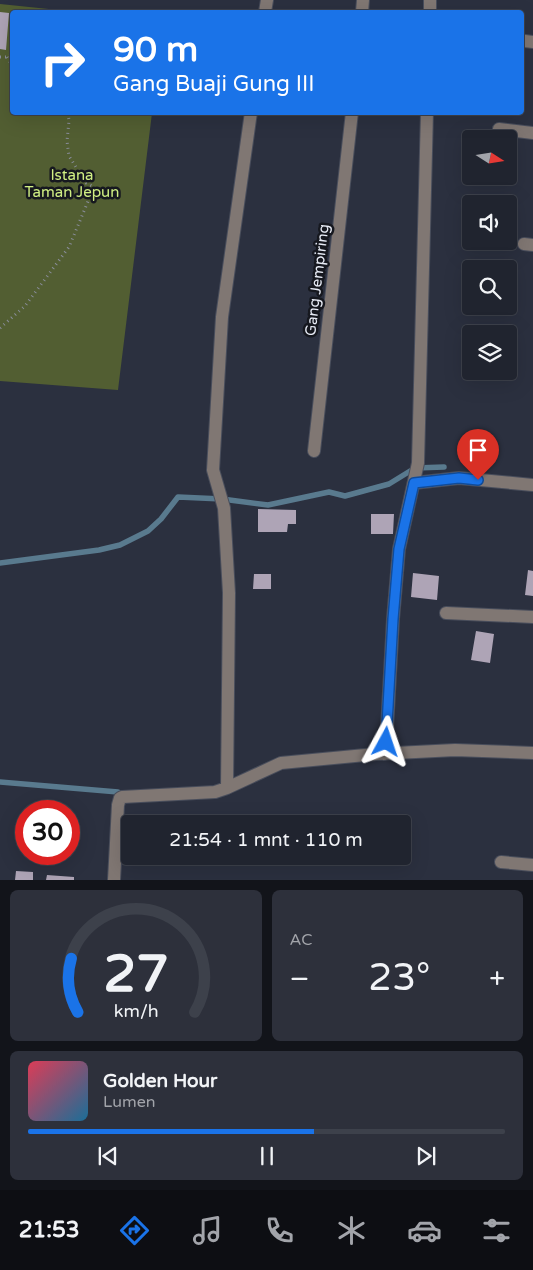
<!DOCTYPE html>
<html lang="id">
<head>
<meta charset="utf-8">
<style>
	:root { --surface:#20242f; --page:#2d303b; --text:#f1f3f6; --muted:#a2a4aa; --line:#3d414b; --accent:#1a73e8 }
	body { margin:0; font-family:"Varela Round",sans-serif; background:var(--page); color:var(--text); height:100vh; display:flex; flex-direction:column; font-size:19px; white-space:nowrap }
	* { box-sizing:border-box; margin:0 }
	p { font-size:16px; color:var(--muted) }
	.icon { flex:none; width:28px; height:28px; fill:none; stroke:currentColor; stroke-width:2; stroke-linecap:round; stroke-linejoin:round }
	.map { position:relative; height:880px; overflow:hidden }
	.panel { display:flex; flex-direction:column; gap:10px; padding:10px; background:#12141a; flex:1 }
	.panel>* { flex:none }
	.hud { position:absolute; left:10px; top:10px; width:514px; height:105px; border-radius:5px; box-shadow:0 5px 20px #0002,0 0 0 1px var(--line); background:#1a73e8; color:#fff; overflow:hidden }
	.needle { width:32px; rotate:102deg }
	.controls { position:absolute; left:462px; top:130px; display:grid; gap:10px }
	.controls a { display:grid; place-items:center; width:55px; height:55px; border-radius:5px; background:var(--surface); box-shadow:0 5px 20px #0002,0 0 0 1px var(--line); font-size:25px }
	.speed { position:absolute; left:15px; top:800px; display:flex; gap:10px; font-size:25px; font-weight:700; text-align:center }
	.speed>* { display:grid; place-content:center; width:65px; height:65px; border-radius:50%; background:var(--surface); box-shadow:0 5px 20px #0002,0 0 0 1px var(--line); line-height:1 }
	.speed .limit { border:8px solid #d22; background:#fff; color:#111 }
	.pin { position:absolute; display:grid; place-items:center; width:42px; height:42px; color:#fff; margin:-51px -21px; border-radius:50% 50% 50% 0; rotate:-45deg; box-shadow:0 0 5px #0007 }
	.pin .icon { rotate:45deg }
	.me { position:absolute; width:55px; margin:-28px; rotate:5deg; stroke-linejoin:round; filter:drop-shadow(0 0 4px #0008) }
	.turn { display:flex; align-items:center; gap:18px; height:105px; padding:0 20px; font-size:22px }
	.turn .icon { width:65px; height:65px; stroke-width:2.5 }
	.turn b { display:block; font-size:35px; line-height:42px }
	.big { font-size:38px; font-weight:600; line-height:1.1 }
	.panel .card { flex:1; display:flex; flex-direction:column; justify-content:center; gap:8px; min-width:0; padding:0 18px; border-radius:8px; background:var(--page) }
	.panel .dial { align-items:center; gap:0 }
	.dial svg { height:130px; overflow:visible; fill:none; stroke:var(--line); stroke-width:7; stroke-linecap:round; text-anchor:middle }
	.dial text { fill:var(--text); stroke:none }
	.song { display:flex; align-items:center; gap:15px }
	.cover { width:60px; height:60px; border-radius:8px; background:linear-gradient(135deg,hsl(350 70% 55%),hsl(200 70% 35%)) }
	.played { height:5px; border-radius:2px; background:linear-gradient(90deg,var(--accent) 60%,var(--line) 60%) }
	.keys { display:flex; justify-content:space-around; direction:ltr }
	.heat { display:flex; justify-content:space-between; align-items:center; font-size:28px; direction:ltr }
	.panel .tiles { flex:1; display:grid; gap:10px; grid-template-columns:1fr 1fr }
	.card:last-child { grid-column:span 2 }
	.trip { position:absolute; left:121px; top:815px; width:290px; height:50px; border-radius:5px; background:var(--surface); box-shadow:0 5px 20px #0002,0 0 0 1px var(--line); font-weight:600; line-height:50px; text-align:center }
	.tab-bar { display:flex; height:80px; justify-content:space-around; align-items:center; background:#0d0e13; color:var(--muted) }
	.tab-bar .icon { width:35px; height:35px }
	.tab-bar .selected { color:var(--accent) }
	.tab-bar b { font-size:22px; color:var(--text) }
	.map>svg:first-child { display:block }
	.green { fill:#525e32 }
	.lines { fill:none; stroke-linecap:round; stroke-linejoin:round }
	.stream { stroke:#597a8e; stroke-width:5.5 }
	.building { fill:#aea4b6 }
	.minor-casing { stroke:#494e5c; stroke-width:14 }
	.path { stroke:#898d9a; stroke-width:3; stroke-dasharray:1 4; stroke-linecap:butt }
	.minor { stroke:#807773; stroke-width:12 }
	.route-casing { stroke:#114b97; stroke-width:12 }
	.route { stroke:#1a73e8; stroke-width:9 }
	.labels { text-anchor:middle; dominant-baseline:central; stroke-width:5; stroke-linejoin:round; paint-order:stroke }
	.park-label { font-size:15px; fill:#d0ef83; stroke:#16181f }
	.street-label { font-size:15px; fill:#e8ecf6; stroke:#16181f }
</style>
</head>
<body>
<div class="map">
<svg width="533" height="880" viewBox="0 0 533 880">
	<rect width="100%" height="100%" fill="#2b303f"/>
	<path class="green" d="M 0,4 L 78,12 L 12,12 L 12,112 L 152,113 L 118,390 L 0,381 Z"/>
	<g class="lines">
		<path class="stream" d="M 0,563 L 99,550 L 120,545 L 148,531 L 161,519 L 178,497 L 222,499 L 268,505 L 329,492 L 345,496 L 389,484 L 415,468 L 444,467
			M 0,782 L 118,792"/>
	</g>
	<path class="building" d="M 0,12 L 9,13 L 6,50 L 0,49 Z
		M 258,509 L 296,510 L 296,524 L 288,524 L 287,532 L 258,532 Z
		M 371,514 L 394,514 L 393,534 L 371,534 Z
		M 528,570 L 533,571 L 533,596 L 525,595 Z
		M 413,573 L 439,576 L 437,600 L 411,597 Z
		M 254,574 L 271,574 L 271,589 L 253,589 Z
		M 476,631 L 494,634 L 490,663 L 471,660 Z
		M 16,871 L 33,872 L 33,880 L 15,880 Z
		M 47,875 L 74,877 L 74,880 L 46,880 Z"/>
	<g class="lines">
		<g class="minor-casing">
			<path id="minor" d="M 265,12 L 267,0
				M 362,12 L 363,0
				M 430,12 L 430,0
				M 525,41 L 533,42
				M 499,129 L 533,133
				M 524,244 L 533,245
				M 314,451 L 352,112
				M 414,483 L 459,478 L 533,485
				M 446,613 L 533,617
				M 384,754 L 387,728 L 393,619 L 399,549 L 418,463 L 427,112
				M 227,788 L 229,593 L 224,508 L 213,470 L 222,317 L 251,112
				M 501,862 L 533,865
				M 114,880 L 118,805 L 120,798 L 122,797 L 215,792 L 227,788 L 281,763 L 376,754 L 455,750 L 533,753"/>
		</g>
		<path class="path" d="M 0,57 L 7,57 L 12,54
			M 7,57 L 12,65
			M 0,328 L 25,306 L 69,247 L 94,187 L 86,183 L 69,156 L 67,141 L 69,121 L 68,112"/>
		<use href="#minor" class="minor"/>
	</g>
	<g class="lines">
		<g class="route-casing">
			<path id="route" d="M 386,742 L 393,619 L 399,549 L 414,483 L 459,478 L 478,480"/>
		</g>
		<use href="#route" class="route"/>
	</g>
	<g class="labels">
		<g class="park-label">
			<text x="72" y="175">Istana<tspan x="72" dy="17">Taman Jepun</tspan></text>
		</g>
		<g class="street-label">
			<text transform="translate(317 280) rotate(-83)">Gang Jempiring</text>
		</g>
	</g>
</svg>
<div class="controls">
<a><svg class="needle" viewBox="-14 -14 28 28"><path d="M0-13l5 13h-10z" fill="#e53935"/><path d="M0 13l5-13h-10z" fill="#a2a4aa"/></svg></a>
<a><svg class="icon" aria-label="sound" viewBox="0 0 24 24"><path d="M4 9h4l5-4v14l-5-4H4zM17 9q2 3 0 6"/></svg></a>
<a><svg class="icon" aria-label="search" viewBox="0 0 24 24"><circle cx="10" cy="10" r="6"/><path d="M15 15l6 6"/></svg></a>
<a><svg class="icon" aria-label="layers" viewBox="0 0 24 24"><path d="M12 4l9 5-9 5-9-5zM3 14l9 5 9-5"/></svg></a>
</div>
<div class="speed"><div class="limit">30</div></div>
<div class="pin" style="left:478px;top:480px;background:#d93025"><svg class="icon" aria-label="arrive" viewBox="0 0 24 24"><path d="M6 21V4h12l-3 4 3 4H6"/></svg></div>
<svg class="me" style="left:386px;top:742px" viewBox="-20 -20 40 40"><path d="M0-17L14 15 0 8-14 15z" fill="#1a73e8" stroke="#fff" stroke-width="4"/></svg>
<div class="trip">21:54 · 1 mnt · 110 m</div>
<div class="hud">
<div class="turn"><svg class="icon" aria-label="right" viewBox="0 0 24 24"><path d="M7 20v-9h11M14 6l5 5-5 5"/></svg><div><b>90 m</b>Gang Buaji Gung III</div></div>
</div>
</div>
<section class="panel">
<div class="tiles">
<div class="card dial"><svg viewBox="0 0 100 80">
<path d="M14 69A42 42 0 1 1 86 69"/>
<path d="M14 69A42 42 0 0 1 10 36" stroke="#1a73e8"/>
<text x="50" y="56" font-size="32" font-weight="700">27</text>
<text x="50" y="72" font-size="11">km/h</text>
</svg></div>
<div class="card"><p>AC</p>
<div class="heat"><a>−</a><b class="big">23°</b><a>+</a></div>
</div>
<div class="card">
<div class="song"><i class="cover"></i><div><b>Golden Hour</b><p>Lumen</p></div></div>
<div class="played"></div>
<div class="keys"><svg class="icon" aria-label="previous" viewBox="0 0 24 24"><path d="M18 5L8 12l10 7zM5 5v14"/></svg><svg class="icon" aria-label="pause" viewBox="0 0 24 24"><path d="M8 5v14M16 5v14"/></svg><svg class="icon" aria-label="next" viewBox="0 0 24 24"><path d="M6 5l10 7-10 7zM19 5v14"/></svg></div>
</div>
</div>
</section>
<nav class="tab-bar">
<b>21:53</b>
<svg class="icon selected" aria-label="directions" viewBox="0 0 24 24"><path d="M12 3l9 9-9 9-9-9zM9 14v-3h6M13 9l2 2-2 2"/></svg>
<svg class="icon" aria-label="music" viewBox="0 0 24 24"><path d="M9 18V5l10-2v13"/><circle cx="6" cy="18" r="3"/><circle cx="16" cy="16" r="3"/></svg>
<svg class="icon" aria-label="phone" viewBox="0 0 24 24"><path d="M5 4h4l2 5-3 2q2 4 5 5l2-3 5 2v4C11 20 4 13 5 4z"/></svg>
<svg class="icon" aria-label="climate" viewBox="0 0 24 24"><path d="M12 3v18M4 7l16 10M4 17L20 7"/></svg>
<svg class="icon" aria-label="car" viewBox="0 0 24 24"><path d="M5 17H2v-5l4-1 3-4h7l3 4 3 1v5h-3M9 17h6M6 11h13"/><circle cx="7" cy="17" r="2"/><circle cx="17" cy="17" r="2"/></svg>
<svg class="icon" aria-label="filters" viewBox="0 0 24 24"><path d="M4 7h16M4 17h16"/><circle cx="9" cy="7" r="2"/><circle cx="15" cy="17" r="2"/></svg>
</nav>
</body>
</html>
